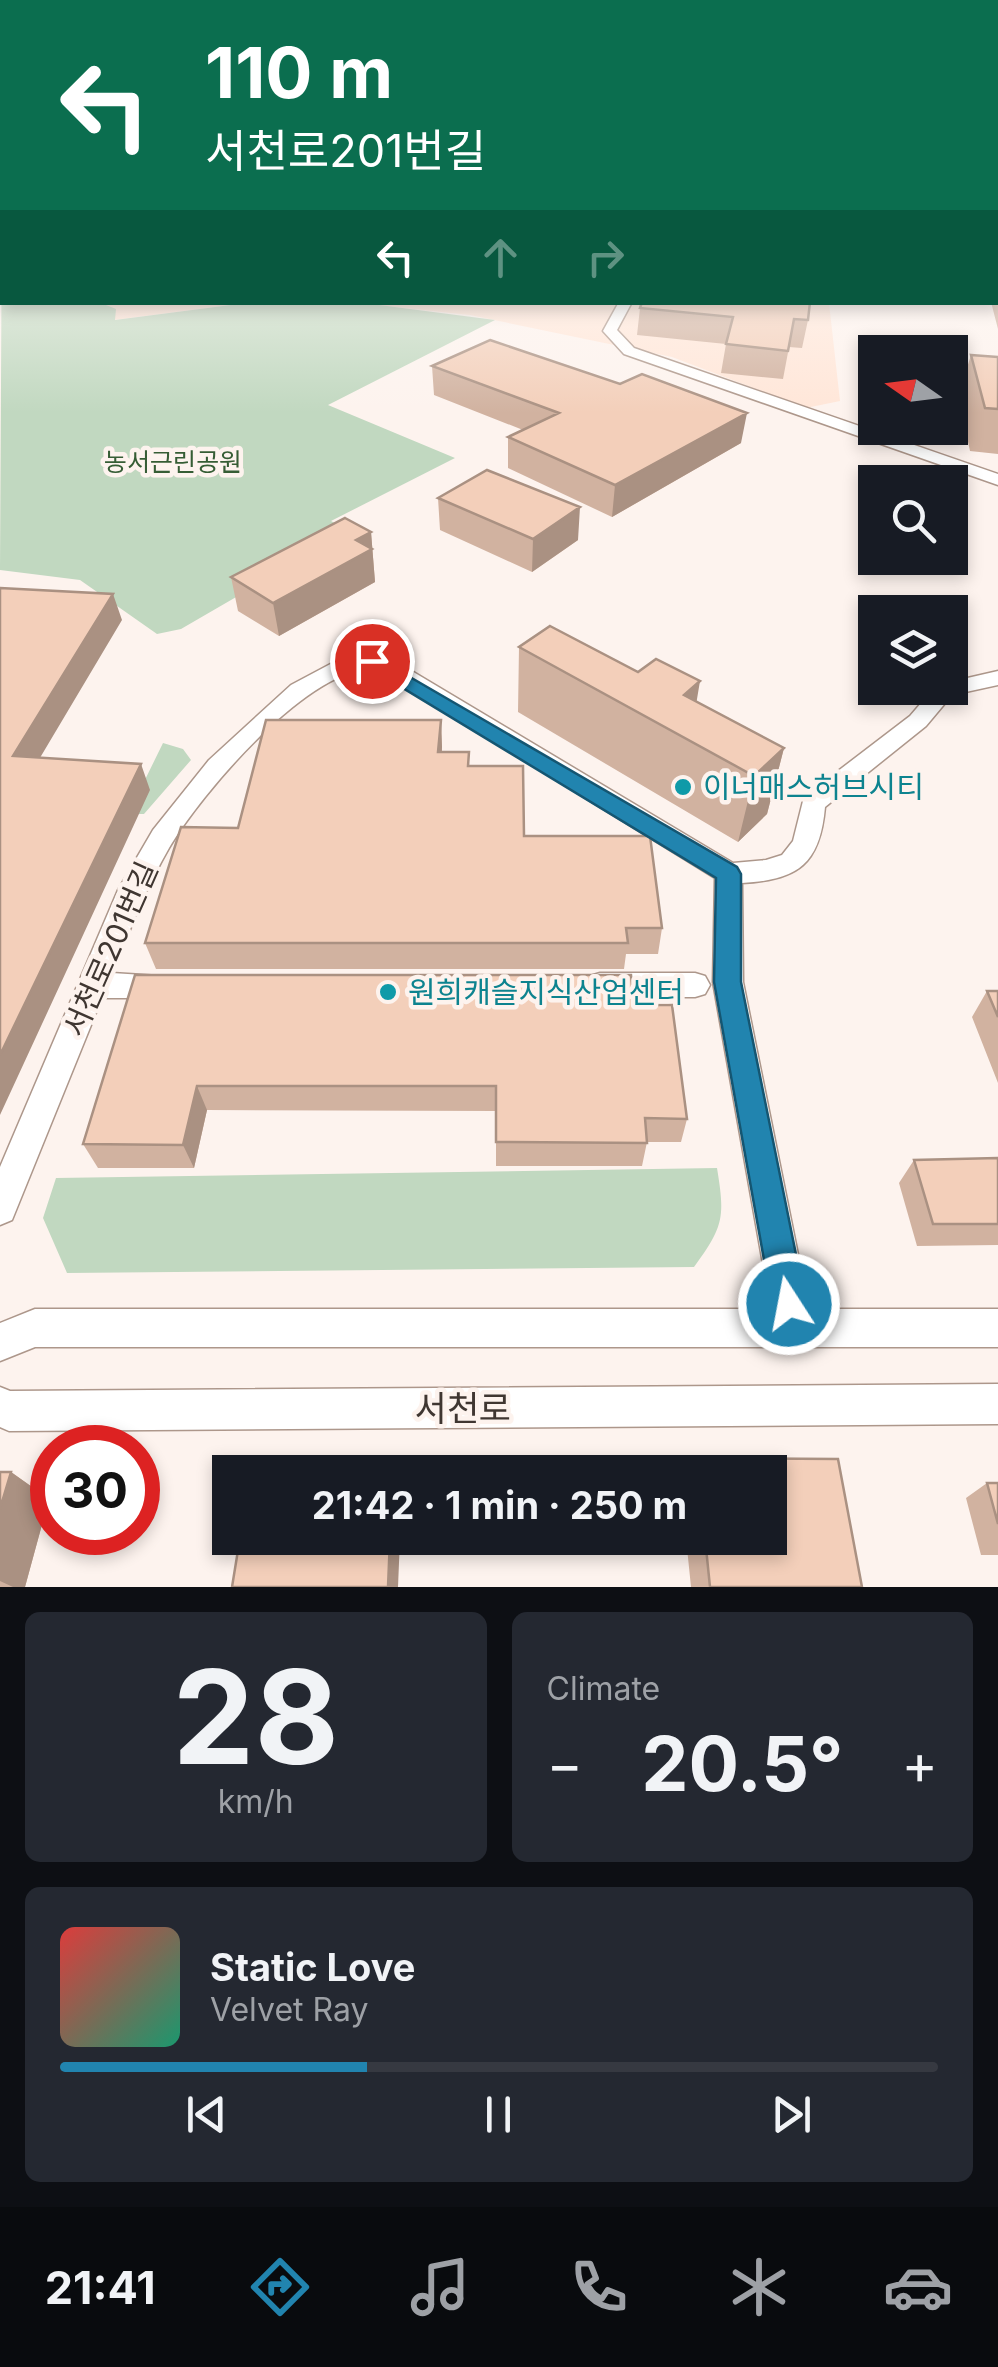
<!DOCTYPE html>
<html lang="en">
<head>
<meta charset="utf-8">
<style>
	:root { --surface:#171b24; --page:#242831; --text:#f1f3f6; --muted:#9ea1a6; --line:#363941; --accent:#2184af }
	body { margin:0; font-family:Inter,"Noto Sans KR",sans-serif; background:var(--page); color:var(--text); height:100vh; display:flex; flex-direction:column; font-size:38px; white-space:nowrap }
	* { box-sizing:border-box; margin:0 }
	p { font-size:32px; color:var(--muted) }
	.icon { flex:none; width:55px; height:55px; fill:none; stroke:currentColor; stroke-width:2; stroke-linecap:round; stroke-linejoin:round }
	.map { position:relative; height:1587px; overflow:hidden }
	.sheet { display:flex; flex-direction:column; gap:25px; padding:25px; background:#0d0f14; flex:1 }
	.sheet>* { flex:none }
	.hud { position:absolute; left:0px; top:0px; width:1000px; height:305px; box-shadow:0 5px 15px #0003; background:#0b6e4f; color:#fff; overflow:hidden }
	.needle { width:65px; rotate:284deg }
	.controls { position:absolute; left:858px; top:335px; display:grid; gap:20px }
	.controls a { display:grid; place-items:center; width:110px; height:110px; border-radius:0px; background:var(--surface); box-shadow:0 5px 15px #0003; font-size:50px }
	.speed { position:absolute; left:30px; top:1425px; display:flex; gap:20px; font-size:50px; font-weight:700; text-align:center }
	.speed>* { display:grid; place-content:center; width:130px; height:130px; border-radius:50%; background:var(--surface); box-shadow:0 5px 15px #0003; line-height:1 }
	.speed .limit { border:15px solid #d22; background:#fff; color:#111 }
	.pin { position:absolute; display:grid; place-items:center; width:85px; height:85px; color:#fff; margin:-42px; border:5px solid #fff; border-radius:50%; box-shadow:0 2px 10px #0007 }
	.me { position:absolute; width:110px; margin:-55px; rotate:349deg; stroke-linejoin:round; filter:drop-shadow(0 0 8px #0008) }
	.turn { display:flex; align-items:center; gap:35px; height:210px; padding:0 40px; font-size:45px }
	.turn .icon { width:130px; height:130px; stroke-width:2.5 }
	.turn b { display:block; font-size:70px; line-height:85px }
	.lanes { display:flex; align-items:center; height:95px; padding:0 40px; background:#0003; justify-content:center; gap:50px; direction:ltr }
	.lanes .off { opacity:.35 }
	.big { font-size:75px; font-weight:700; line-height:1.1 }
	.sheet .tile { flex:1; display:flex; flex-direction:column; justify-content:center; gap:15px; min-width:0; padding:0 35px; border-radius:15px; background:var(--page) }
	.sheet .dial { align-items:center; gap:0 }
	.dial b { font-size:130px; line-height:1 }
	.song { display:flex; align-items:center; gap:30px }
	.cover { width:120px; height:120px; border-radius:15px; background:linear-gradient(135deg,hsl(0 70% 55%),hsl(160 70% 35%)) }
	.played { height:10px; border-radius:5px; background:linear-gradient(90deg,var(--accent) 35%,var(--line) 35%) }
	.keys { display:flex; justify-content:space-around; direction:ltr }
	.heat { display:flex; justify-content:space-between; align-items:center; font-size:55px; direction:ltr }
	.sheet .tiles { flex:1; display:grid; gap:25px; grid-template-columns:1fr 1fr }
	.tile:last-child { grid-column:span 2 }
	.trip { position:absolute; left:212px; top:1455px; width:575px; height:100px; border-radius:0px; background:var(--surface); box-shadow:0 5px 15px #0003; font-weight:700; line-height:100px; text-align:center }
	.tabs { display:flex; height:160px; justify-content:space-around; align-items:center; background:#090b0e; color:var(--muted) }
	.tabs .icon { width:70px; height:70px }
	.tabs .active { color:var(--accent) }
	.tabs b { font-size:45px; color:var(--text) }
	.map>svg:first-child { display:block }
	.built { fill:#ffe6d8 }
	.green { fill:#c1d8c0 }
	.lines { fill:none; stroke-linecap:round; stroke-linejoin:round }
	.minor-casing { stroke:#ad978b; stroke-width:3 }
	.minor { fill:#fff; fill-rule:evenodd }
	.wall { fill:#d1b2a0 }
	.shaded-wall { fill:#aa9182 }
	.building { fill:#f3cfba; stroke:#aa9182; stroke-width:2.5 }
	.route { fill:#2184af; stroke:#155672; stroke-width:2.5 }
	.culture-dot { fill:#0f9aa8; stroke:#fdf3ee; stroke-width:4 }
	.labels { text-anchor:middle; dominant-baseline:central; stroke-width:9; stroke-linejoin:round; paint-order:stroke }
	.far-park-label { font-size:25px; fill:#365d35; stroke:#fdf3ee }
	.culture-label { font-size:30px; fill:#0d838f; stroke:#fdf3ee; text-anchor:start }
	.street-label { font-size:30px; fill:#3f3631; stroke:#fdf3ee }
	.near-street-label { font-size:35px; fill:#3f3631; stroke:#fdf3ee }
</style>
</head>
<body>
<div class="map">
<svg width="998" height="1587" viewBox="0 0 998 1587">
	<rect width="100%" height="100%" fill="#fdf3ee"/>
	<path class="built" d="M 101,303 L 246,303 L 114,320 L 106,303 Z
		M 357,303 L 829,303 L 840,401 L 806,408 L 672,357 L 470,315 Z"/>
	<path class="green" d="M 2,197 L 2,302 L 101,303 L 116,309 L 115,320 L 246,303 L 356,302 L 495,320 L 328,405 L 455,458 L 331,521 L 350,531 L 181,629 L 157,634 L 80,580 L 0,570 Z
		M 163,743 L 183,749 L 191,760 L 144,814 L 139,814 L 140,790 Z
		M 717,1168 C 725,1217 724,1226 694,1267 L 67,1273 L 43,1218 L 56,1178 Z"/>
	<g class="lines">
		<g class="minor-casing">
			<path id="minor" d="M 619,302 L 632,302 L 617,330 L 634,348 L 998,474 L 998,485 L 624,354 L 603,331 Z
				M 361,654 L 390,658 L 733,863 L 766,860 L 782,855 L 793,841 L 804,797 L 910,716 L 934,688 L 950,688 L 950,682 L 998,671 L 998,685 L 952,695 L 926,726 L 825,807 C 820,864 798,880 742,883 L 743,982 L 809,1309 L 998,1309 L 998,1347 L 35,1347 L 0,1361 L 0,1323 L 35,1309 L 771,1309 L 713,982 L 715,878 L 377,669 C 311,663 200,795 169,848 C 146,888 130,930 112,973 L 175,977 L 180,986 L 175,995 L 165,998 L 102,998 L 12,1220 L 0,1225 L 0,1167 L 118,890 L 153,830 L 209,760 L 291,685 L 338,660 Z
				M 600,973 L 695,973 L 705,976 L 710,985 L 705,994 L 695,997 L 600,997 L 590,994 L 585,985 L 590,976 Z
				M 998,1384 L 998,1424 L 9,1431 L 0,1427 L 0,1387 L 10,1391 Z"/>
		</g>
		<use href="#minor" class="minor"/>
	</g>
	<path class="wall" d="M 998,250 L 998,329 L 991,302 L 998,302 Z
		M 640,308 L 808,320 L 802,348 L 789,347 L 783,379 L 721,373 L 726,344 L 637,335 Z
		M 971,355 L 998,357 L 998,454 L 970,451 L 958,396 Z
		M 432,366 L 741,443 L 612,517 L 508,468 L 508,437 L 523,430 L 434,395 Z
		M 896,428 L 931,428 L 928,436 L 897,433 Z
		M 438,498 L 578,540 L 532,572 L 440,530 Z
		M 371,532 L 375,582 L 279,636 L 238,611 L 231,577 Z
		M 519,647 L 697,702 L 784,748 L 767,814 L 738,842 L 518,712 Z
		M 441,720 L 442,752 L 469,752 L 469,766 L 524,836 L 662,928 L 658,954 L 626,954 L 624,969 L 156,969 L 145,943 L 238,828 Z
		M 135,975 L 634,1005 L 687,1119 L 681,1142 L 647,1142 L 642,1166 L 496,1166 L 496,1111 L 207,1110 L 194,1168 L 98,1168 L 83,1144 Z
		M 987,991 L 998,991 L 998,1083 L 972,1017 Z
		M 998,1158 L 998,1245 L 917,1246 L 899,1183 L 914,1160 Z
		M 697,1458 L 838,1459 L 862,1587 L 691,1587 L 686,1538 L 770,1538 L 770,1472 L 688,1472 Z
		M 0,1472 L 11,1472 L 49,1499 L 25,1587 L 0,1587 Z
		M 987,1483 L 998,1483 L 998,1555 L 981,1555 L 966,1498 Z"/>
	<path class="shaded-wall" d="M 747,413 L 741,443 L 612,517 L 615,485 Z
		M 580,507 L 578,540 L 532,572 L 533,539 Z
		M 371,532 L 375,582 L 279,636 L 273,603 L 356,540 Z
		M 113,594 L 122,620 L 25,783 L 13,756 Z
		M 700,681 L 690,741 L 684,695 Z
		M 441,720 L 442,747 L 440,778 L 438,752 Z
		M 784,748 L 767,814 L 738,842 L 754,776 Z
		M 141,764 L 150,790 L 0,1115 L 0,1055 Z
		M 197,1086 L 207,1110 L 194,1168 L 183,1145 Z
		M 11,1472 L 49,1499 L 25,1587 L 13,1587 L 0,1581 L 0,1509 Z
		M 390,1538 L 400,1538 L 398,1587 L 388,1587 Z"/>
	<path class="building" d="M 642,302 L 810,302 L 808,320 L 794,319 L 788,351 L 726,344 L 733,317 L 640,308 Z
		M 490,340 L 620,384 L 642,374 L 747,413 L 615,485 L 508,437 L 559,413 L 432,366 Z
		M 902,340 L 931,342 L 934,352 L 904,352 Z
		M 971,355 L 998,357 L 998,409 L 985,408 Z
		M 487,470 L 580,507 L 533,539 L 438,498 Z
		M 345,518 L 371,532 L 356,540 L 372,549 L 273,603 L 231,577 Z
		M 0,588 L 113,594 L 13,756 L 141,764 L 0,1055 Z
		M 550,626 L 638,672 L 656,659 L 700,681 L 684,695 L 784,748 L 754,776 L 519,647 Z
		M 266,720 L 441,720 L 438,752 L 469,752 L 468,766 L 523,766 L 524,836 L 650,836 L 662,928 L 626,928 L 628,943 L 145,943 L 181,827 L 238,828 Z
		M 135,975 L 631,975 L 634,1005 L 672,1005 L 687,1119 L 645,1118 L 647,1143 L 496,1142 L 496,1086 L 197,1086 L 183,1145 L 83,1144 Z
		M 987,991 L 998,991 L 998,1017 Z
		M 998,1158 L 998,1224 L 933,1224 L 914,1160 Z
		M 697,1458 L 838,1459 L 862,1587 L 710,1587 L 705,1538 L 770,1538 L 770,1472 L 698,1472 Z
		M 351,1460 L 393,1464 L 393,1472 L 266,1472 Z
		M 0,1472 L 11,1472 L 0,1509 Z
		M 987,1483 L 998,1483 L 998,1524 Z
		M 240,1538 L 390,1538 L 388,1587 L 232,1587 Z"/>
	<linearGradient id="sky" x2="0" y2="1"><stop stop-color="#83b5d9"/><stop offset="0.46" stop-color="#fefaf7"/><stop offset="1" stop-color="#fefaf7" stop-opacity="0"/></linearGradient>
	<rect width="998" height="413" fill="url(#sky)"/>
	<path class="route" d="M 372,655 L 737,867 L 741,874 L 741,982 L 806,1304 L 801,1317 L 789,1322 L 777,1317 L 772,1304 L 714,982 L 716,878 L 365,665 L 363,661 Z"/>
	<g class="culture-dot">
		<circle cx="683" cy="787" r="10"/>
		<circle cx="388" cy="992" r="10"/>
	</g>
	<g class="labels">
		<g class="far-park-label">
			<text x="173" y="462">농서근린공원</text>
		</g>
		<g class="culture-label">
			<text x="703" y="787">이너매스허브시티</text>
			<text x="408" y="992">원희캐슬지식산업센터</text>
		</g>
		<g class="street-label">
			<text transform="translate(110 949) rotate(-66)">서천로201번길</text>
		</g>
		<g class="near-street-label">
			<text x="463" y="1408">서천로</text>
		</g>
	</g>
</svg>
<div class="controls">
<a><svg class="needle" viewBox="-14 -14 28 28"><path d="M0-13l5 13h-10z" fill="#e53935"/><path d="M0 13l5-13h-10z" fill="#9ea1a6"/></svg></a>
<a><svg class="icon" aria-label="search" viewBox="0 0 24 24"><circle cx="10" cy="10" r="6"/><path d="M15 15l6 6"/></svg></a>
<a><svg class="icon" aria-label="layers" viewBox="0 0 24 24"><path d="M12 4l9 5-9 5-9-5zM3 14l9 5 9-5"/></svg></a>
</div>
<div class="speed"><div class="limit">30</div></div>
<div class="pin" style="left:372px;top:661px;background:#d93025"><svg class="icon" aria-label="arrive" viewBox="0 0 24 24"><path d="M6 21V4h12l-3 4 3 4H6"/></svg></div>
<svg class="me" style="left:789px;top:1304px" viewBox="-20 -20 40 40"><circle r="17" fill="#2184af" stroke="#fff" stroke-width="3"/><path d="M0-11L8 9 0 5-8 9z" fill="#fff"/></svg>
<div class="trip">21:42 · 1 min · 250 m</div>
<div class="hud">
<div class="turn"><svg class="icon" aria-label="left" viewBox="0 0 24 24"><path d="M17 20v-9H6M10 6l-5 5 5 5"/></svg><div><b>110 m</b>서천로201번길</div></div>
<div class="lanes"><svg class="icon" aria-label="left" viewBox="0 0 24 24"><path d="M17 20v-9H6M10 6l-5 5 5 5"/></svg><svg class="icon off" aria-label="ahead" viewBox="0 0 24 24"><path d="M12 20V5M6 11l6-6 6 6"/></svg><svg class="icon off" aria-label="right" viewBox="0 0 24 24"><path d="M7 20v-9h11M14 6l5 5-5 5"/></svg></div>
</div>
</div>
<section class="sheet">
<div class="tiles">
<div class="tile dial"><b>28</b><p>km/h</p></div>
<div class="tile"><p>Climate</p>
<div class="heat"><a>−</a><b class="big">20.5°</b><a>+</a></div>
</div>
<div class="tile">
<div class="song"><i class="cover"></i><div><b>Static Love</b><p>Velvet Ray</p></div></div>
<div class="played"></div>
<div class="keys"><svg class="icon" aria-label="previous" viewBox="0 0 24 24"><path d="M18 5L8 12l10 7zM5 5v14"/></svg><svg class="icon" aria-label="pause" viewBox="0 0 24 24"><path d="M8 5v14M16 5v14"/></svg><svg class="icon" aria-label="next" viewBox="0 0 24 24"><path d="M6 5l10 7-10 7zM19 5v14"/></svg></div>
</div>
</div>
</section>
<nav class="tabs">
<b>21:41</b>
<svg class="icon active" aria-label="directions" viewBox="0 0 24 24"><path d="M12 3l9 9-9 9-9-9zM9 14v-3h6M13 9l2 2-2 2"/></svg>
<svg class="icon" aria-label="music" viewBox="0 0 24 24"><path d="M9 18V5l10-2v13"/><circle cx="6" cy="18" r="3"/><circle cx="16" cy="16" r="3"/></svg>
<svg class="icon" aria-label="phone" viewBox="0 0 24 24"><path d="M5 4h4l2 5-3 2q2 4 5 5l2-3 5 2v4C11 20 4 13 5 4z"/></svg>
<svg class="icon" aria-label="climate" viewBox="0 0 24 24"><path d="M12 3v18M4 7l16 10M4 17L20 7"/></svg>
<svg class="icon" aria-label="car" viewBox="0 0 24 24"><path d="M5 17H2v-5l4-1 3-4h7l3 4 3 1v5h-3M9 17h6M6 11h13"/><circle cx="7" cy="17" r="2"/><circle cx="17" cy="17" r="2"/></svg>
</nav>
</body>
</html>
